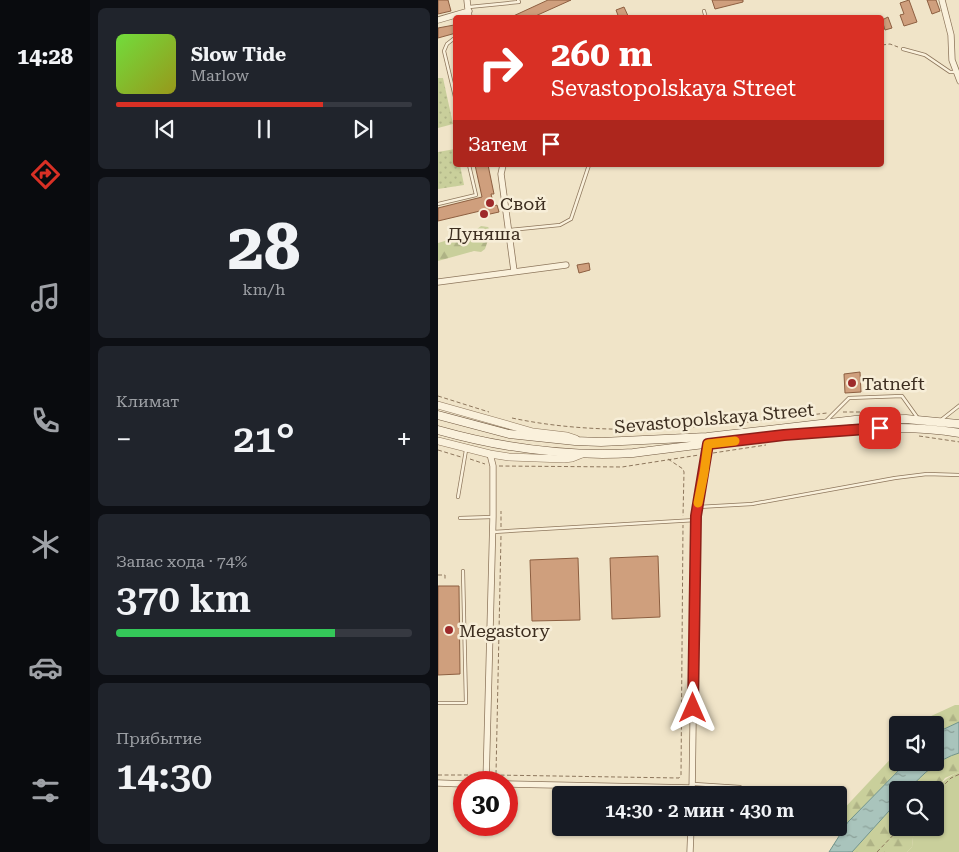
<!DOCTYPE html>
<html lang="ru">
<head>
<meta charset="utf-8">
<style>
	:root { --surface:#171b24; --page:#20242c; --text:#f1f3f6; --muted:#9ea1a6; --line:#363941; --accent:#d93025 }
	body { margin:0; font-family:"Roboto Serif",serif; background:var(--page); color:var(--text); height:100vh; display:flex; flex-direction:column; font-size:19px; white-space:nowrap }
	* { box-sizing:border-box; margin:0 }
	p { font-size:16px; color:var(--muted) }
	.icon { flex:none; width:28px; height:28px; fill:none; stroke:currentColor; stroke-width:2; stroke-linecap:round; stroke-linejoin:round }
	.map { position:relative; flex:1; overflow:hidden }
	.sheet { display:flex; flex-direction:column; gap:8px; padding:8px; background:#0d0f14; width:348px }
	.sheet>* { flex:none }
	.banner { position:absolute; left:15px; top:15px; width:431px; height:152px; border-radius:5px; box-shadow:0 1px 4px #0004; background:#d93025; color:#fff; overflow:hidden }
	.buttons { position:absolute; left:451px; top:716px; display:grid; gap:10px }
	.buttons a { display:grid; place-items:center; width:55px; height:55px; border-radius:5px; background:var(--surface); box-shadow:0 1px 4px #0004; font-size:25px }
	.speed { position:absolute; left:15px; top:771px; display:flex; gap:10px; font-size:25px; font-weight:700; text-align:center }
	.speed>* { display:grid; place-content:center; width:65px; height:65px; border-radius:50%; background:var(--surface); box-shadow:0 1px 4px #0004; line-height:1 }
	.speed .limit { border:8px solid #d22; background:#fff; color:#111 }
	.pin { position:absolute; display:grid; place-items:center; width:42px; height:42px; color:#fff; margin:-21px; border-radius:10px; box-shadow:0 2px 8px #0006 }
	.me { position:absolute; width:55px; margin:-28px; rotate:0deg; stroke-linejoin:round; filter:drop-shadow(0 0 4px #0008) }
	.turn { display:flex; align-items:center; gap:18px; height:105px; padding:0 15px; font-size:22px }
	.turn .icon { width:65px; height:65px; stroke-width:2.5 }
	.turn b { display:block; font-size:35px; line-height:42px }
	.then { display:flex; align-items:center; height:48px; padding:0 15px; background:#0003; gap:10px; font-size:19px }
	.big { font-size:38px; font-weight:600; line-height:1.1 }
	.sheet .tile { flex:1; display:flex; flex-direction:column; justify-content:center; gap:8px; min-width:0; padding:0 18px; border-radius:8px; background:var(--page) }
	.sheet .dial { align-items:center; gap:0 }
	.dial b { font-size:65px; line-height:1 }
	.song { display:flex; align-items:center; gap:15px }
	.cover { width:60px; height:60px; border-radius:8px; background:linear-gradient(135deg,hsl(100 70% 55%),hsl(60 70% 35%)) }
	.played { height:5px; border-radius:2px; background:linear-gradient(90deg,var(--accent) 70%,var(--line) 70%) }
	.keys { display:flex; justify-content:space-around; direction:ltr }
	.heat { display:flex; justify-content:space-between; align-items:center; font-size:28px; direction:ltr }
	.charge { height:8px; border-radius:4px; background:linear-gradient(90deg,#34c759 74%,var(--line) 0) }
	.trip { position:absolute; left:114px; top:786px; width:295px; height:50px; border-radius:5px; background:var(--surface); box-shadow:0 1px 4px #0004; font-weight:600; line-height:50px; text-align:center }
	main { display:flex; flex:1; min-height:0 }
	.menu { display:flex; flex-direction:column; width:90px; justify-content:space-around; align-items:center; background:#090b0e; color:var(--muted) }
	.menu .icon { width:35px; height:35px }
	.menu .current { color:var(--accent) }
	.menu b { font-size:22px; color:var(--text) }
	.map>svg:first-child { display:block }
	.green { fill:#c9cf9b }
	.forest { fill:url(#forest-firs) }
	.park { fill:url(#park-dots) }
	.water { fill:url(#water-ripples); stroke:#6f938a }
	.building { fill:#cf9f7d; stroke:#8d5f41 }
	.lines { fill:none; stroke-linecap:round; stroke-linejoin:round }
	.service-casing { stroke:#8d765c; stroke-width:4 }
	.minor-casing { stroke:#8d765c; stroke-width:7 }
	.tertiary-casing { stroke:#8d765c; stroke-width:8 }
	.secondary-casing { stroke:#6f573f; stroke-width:9 }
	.path { stroke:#8d765c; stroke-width:1; stroke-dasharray:4 2.5; stroke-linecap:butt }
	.service { stroke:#faf1dc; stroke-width:2.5 }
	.minor { stroke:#faf1dc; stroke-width:5.5 }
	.tertiary { stroke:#faf1dc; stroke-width:7 }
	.secondary { stroke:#faf1dc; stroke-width:8 }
	.route-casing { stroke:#8d1f18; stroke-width:12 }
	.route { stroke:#d93025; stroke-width:9 }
	.slow { stroke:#f59e0b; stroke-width:9 }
	.poi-dot { fill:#9e2a2b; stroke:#f7eed8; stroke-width:2 }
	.labels { text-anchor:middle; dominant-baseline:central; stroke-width:5; stroke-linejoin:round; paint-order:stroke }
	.poi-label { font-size:18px; fill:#3d2e20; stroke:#f7eed8; text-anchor:start }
	.street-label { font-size:18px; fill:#3d2e20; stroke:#f7eed8 }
</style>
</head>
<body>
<main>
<nav class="menu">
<b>14:28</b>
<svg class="icon current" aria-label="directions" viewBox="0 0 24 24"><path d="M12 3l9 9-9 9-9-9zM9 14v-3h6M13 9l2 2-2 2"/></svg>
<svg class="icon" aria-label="music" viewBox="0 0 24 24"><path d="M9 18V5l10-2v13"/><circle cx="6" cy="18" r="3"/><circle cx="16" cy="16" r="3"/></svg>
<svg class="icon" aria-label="phone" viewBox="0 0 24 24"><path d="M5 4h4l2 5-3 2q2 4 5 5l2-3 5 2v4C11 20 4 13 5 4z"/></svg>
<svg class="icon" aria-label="climate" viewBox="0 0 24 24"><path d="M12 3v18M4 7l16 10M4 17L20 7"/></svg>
<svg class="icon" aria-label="car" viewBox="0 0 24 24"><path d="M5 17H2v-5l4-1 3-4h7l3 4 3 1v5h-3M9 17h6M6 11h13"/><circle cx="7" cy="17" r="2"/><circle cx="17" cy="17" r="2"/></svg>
<svg class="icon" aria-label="filters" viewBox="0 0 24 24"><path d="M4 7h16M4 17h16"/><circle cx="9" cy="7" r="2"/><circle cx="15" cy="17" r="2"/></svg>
</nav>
<section class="sheet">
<div class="tile">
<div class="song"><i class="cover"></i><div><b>Slow Tide</b><p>Marlow</p></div></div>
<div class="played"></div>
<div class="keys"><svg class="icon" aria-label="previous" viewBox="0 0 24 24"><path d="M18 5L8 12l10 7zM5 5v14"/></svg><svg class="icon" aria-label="pause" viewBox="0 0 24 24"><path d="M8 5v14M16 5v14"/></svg><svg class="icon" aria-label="next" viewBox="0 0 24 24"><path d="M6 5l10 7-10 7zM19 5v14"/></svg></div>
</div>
<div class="tile dial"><b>28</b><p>km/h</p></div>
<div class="tile"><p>Климат</p>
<div class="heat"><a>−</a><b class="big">21°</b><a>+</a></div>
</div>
<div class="tile"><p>Запас хода · 74%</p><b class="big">370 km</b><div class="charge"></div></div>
<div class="tile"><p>Прибытие</p><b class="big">14:30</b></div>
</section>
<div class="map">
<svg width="522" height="852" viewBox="0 0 522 852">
	<defs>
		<pattern id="forest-firs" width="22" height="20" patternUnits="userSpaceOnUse" patternTransform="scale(1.25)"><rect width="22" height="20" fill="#c9cf9b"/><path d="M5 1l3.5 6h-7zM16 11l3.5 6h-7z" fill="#aeb285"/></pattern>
		<pattern id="park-dots" width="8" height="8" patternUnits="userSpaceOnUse" patternTransform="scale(1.25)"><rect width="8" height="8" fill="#c9cf9b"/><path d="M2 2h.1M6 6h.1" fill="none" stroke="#aeb285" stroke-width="1.8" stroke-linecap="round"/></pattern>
		<pattern id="water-ripples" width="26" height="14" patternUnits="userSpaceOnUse" patternTransform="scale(1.25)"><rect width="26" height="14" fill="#a9c4bc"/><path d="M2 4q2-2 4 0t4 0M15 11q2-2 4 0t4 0" fill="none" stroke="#8ba098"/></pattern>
	</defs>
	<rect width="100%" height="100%" fill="#f0e4c8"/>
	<path class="green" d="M 521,772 L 521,852 L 469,852 L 474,847 L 476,828 L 498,828 C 498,798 490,786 521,772 Z"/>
	<path class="forest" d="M 43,226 L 50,227 L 53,231 L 47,249 L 43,252 L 36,251 L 0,261 L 0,243 L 34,233 Z
		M 517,705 L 521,705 L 521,722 L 504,730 L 498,736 L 498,725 L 484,725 L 491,717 Z
		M 460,751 L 460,762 L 468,763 L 410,822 L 400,829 L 397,828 L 400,828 L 400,815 Z
		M 521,753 L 521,772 L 507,778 L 498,791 L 470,790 C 485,774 500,759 521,753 Z
		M 460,801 L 460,828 L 476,828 L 474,847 L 469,852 L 414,852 Z"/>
	<path class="park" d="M 0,78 L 5,78 L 15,124 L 0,128 Z
		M 17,149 L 18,165 L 22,165 L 26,185 L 0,189 L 0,152 Z"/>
	<path class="water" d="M 521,722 L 521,753 C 500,759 485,774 470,790 L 460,790 L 460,801 L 414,852 L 391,852 L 410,822 L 468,763 L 498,762 L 498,736 L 504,730 Z"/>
	<path class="building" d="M 0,0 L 10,0 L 13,11 L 0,14 Z
		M 110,0 L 133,0 L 93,18 L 71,18 Z
		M 274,0 L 305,0 L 305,2 L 277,9 Z
		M 471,0 L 479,22 L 466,26 L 462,15 L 466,14 L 462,3 Z
		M 489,0 L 498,0 L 502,11 L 494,14 Z
		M 186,7 L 191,18 L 181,18 L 178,10 Z
		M 450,17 L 454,28 L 447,30 L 444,20 Z
		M 16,25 L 18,33 L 0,38 L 0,28 Z
		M 37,165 L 50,165 L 56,194 L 53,194 L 56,206 L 59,205 L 61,212 L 43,216 L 42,211 L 0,221 L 0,208 L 44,197 Z
		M 151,263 L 152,270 L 141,273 L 139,265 Z
		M 422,372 L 423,392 L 407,393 L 406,374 Z
		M 220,556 L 222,617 L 174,619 L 172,558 Z
		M 140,558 L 142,620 L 94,621 L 92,560 Z
		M 0,586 L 21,586 L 22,674 L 0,675 Z"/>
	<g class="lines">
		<g class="service-casing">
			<path id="service" d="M 31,7 L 81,2 L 80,0
				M 266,11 L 268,18
				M 18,37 L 9,44 L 6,51 L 18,101
				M 465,49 L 487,55 L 512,72 L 517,72
				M 0,204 L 38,195 L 31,165
				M 72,230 L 122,225 L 133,219 L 151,165
				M 503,420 L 522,405
				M 388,421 L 411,398 L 464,396 L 479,417
				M 20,497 L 28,450
				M 260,507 L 314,504 L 457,478 L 489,474 L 522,475
				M 22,518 L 54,517
				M 55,532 L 258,520
				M 0,703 L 28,703 L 25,571
				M 256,784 L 302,787"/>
		</g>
		<g class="minor-casing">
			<path id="minor" d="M 29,0 L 31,18
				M 504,0 L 513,35 L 514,60 L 522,81
				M 0,20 L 31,11
				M 65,165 L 63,174 L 76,271
				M 0,282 L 128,265
				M 48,782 L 55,517 L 55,466 L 52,454
				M 0,783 L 26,784
				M 69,784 L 254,788
				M 254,795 L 258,516 L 270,444
				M 252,852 L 253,828"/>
		</g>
		<g class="tertiary-casing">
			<path id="tertiary" d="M 0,405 L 95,432 L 129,436 L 138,439
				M 0,441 L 52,454 L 71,457 L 126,459 L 134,458 L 144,454"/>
		</g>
		<g class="secondary-casing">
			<path id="secondary" d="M 0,415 L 71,434 L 137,441 L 163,442 L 269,437 L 417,420 L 468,419 L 522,424
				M 0,430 C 64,448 128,457 195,453 C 250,446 306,439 362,434 C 415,429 468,424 522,433"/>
		</g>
		<path class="path" d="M 444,45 L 452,44 L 460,47
			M 0,396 L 51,412
			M 405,412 L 446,412
			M 74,418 C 177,440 285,425 389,413
			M 481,436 L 522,442
			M 0,450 L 23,457
			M 275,453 L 328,445
			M 32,459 L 47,464
			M 230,459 L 245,469 L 246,472 L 245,516
			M 61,466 L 184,467 L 261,455
			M 63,527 L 63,511
			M 0,575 L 7,575 L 7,581
			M 58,774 L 63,536
			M 0,775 L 42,775
			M 56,775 L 241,778 L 243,775 L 245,525
			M 498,793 L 513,778 L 522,774
			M 439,852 L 462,828"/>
		<use href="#service" class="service"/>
		<use href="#minor" class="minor"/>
		<use href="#tertiary" class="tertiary"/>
		<use href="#secondary" class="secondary"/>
	</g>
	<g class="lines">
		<g class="route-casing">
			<path id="route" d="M 255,708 L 258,516 L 270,444 L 346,435 L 442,428"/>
		</g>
		<use href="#route" class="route"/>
		<path class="slow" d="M 260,503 L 266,473 L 270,444 L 297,441"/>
	</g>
	<g class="poi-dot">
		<circle cx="52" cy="203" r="5"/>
		<circle cx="46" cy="214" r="5"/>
		<circle cx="414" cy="383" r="5"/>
		<circle cx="11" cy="630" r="5"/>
	</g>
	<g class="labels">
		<g class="poi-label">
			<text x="62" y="203">Свой</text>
			<text x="46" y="233" text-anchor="middle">Дуняша</text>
			<text x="424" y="383">Tatneft</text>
			<text x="21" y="630">Megastory</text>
		</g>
		<g class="street-label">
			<text transform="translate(276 418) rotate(-5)">Sevastopolskaya Street</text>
		</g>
	</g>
</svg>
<div class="buttons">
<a><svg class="icon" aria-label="sound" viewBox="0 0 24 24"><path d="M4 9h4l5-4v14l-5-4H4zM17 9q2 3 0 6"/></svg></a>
<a><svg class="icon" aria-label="search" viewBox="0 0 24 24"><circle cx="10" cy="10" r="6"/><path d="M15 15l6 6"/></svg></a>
</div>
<div class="speed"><div class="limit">30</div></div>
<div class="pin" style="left:442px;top:428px;background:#d93025"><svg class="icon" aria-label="arrive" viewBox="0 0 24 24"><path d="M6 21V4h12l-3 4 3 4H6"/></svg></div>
<svg class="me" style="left:255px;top:708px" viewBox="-20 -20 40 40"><path d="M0-17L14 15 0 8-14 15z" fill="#d93025" stroke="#fff" stroke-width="4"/></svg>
<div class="trip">14:30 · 2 мин · 430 m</div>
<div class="banner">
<div class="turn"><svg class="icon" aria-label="right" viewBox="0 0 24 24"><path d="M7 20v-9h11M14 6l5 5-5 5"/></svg><div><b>260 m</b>Sevastopolskaya Street</div></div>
<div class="then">Затем<svg class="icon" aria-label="arrive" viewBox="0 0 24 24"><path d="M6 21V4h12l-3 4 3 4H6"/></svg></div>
</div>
</div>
</main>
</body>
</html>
